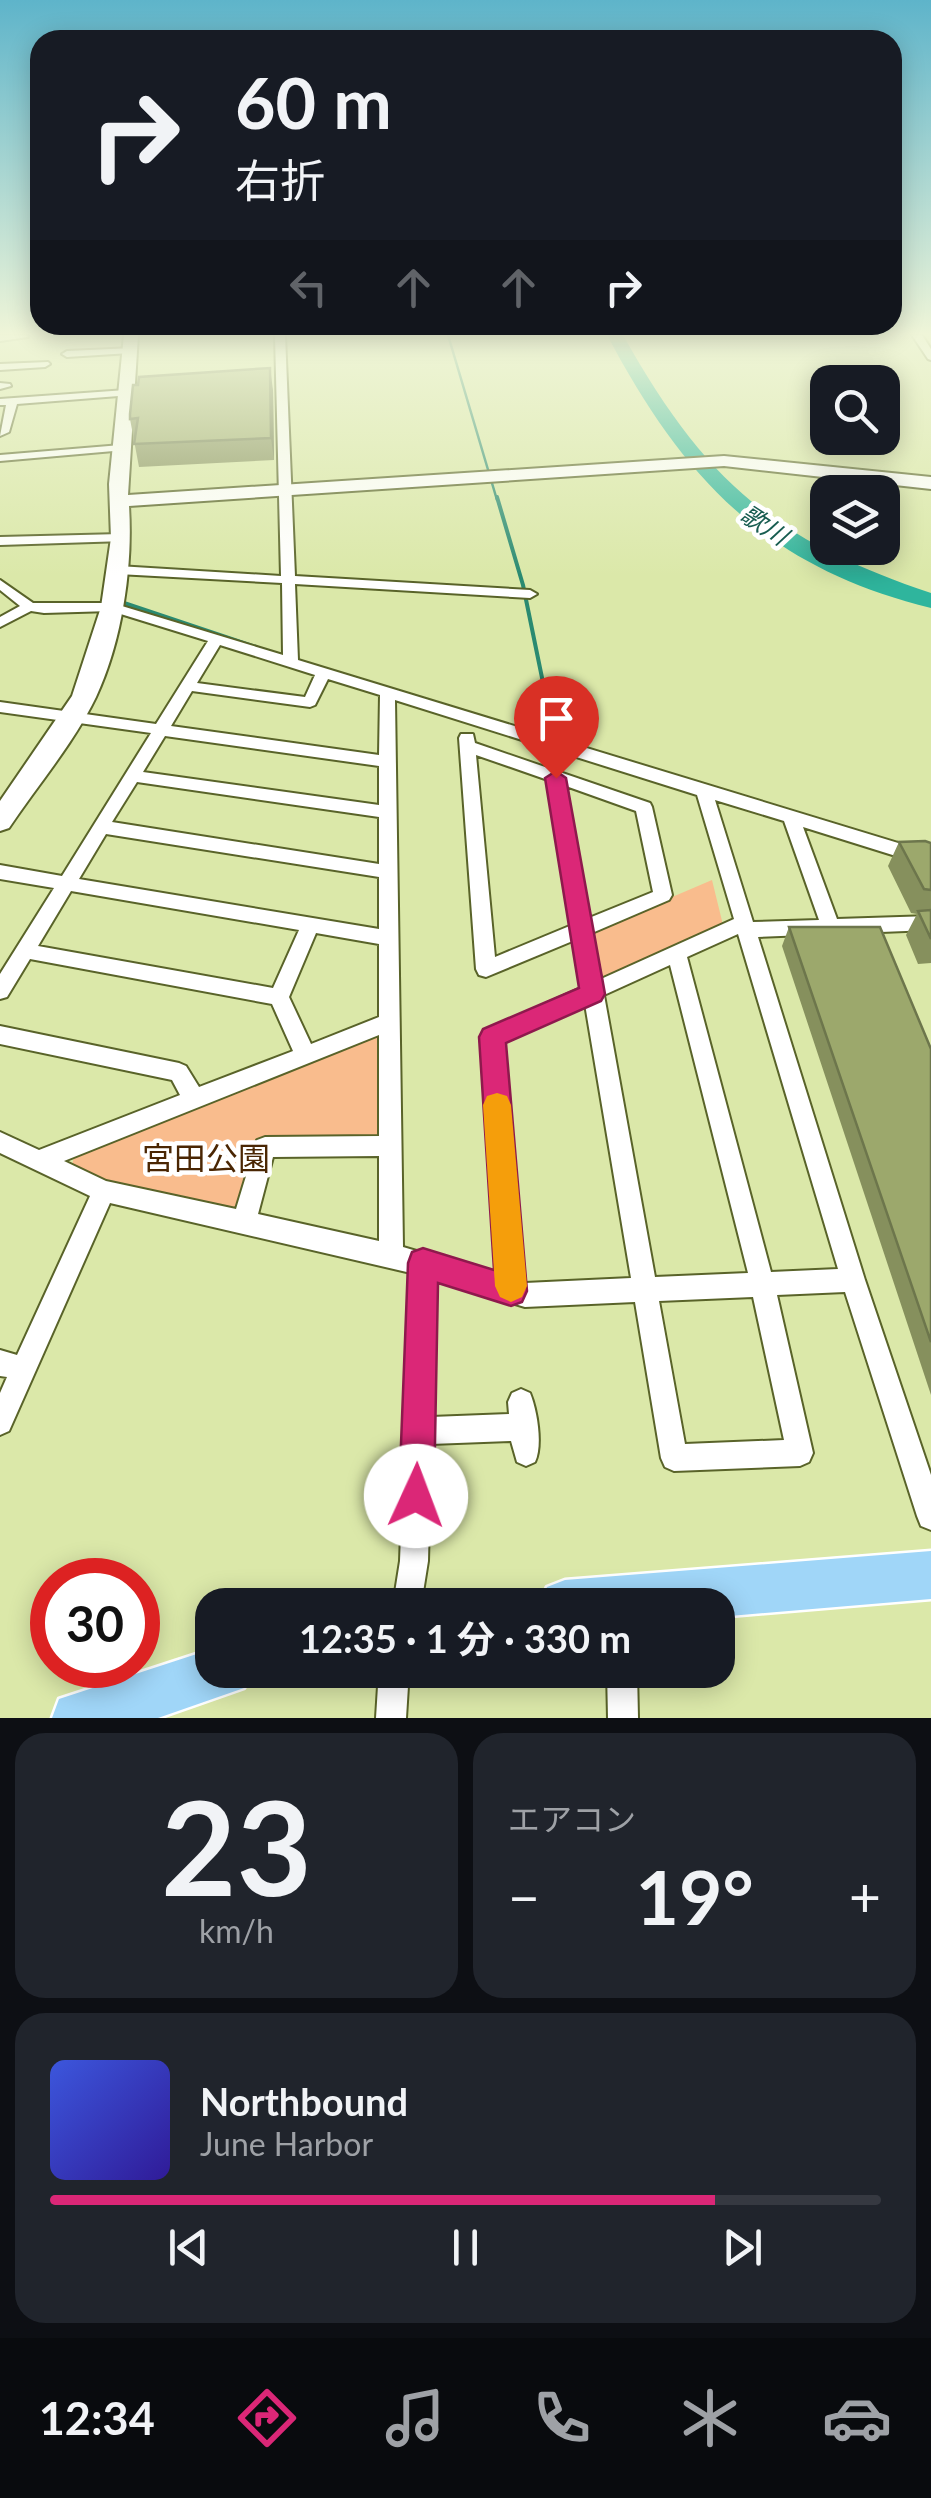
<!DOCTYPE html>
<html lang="ja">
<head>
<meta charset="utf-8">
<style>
	:root { --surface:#171b24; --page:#20242c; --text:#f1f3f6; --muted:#9ea1a6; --line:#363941; --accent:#db2777 }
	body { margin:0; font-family:Lato,"Noto Sans JP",sans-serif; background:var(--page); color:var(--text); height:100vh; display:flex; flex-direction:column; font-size:38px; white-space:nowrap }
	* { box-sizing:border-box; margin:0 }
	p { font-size:32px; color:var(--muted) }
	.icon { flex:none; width:55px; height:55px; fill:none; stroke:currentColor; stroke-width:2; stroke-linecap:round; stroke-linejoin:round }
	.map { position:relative; height:1718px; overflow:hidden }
	.sheet { display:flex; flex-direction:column; gap:15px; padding:15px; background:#0d0f14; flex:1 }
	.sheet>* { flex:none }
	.banner { position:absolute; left:30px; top:30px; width:872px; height:305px; border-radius:30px; box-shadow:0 5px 25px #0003; background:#171b24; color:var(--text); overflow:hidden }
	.buttons { position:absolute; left:810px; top:365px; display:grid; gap:20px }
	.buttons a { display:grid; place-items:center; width:90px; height:90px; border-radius:20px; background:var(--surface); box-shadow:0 5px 25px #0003; font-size:50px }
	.speed { position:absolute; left:30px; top:1558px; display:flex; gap:20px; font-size:50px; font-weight:700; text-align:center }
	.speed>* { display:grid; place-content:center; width:130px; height:130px; border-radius:50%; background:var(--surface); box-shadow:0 5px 25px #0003; line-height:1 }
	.speed .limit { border:15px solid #d22; background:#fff; color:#111 }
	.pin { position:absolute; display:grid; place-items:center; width:85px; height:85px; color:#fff; margin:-102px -42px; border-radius:50% 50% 50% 0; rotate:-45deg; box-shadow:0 0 10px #0007 }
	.pin .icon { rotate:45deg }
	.me { position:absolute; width:110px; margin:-55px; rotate:2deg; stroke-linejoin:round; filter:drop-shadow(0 0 8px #0008) }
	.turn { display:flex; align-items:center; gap:35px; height:210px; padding:0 40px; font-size:45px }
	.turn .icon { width:130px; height:130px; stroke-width:2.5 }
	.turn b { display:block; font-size:70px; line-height:85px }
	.lanes { display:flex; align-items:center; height:95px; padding:0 40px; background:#0003; justify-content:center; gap:50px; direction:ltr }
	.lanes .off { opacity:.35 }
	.big { font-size:75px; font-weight:700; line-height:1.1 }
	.sheet .tile { flex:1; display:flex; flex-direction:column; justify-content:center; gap:15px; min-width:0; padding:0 35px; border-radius:30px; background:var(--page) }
	.sheet .dial { align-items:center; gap:0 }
	.dial b { font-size:130px; line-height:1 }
	.song { display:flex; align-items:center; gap:30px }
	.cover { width:120px; height:120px; border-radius:15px; background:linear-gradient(135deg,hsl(230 70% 55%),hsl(250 70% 35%)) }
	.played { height:10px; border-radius:5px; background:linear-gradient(90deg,var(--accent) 80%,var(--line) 80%) }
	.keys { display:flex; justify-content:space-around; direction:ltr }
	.heat { display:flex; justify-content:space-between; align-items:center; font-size:55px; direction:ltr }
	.sheet .tiles { flex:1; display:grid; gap:15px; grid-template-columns:1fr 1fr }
	.tile:last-child { grid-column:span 2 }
	.trip { position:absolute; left:195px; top:1588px; width:540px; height:100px; border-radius:30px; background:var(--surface); box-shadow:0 5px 25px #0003; font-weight:700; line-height:100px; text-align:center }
	.tab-bar { display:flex; height:160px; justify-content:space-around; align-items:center; background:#090b0e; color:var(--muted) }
	.tab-bar .icon { width:70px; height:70px }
	.tab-bar .current { color:var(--accent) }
	.tab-bar b { font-size:45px; color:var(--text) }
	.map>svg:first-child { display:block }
	.green { fill:#f9bc8d }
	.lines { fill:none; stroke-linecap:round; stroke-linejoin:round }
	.stream-far2 { stroke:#2a8a71; stroke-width:2.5 }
	.stream-far1 { stroke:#2a8a71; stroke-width:4 }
	.stream { stroke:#2a8a71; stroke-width:5 }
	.river { fill:#2fb59d; fill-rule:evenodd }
	.street-casing { stroke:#596329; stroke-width:4 }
	.secondary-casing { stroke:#596329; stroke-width:4 }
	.primary-casing { stroke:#fff; stroke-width:5 }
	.street { fill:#fff; fill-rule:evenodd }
	.secondary { fill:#fff; fill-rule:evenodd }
	.primary { fill:#a0d6f8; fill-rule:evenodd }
	.wall { fill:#86905d }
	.shaded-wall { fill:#6d764c }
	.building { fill:#9ca86c; stroke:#6d764c; stroke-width:2.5 }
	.route { fill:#db2777; stroke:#8e194d; stroke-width:2.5 }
	.slow { fill:#f59e0b }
	.labels { text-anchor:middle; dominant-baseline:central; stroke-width:9; stroke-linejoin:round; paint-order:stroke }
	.far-water-label { font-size:25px; font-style:italic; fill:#185d51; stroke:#fff }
	.near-park-label { font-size:32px; fill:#4a2603; stroke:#fff }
</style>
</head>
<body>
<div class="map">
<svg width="931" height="1718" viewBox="0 0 931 1718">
	<rect width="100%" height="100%" fill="#dbe8a9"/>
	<path class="green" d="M 712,880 L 723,925 L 598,984 L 588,933 Z
		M 373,1033 L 383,1039 L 383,1138 L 262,1144 L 240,1215 L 110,1186 L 71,1169 L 74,1157 Z"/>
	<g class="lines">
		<path class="stream-far2" d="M 448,335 L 497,500"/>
		<path class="stream-far1" d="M 497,497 L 523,585 L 548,707
			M 121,602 L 256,647"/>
		<path class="stream" d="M 547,704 L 555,741"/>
		<path class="river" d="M 607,335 L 623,335 C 705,481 772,539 931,593 L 931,608 C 766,567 684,480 607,335 Z"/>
		<g class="street-casing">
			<path id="street" d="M 0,335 L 26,335 L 28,337 L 0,341 Z
				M 275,335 L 285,335 L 295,576 L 530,590 L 537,594 L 530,598 L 295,584 L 298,660 L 931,853 L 931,867 L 803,827 L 837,919 L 931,916 L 931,930 L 758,937 L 865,1280 L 931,1475 L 931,1530 L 921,1526 L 917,1516 L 845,1292 L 777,1295 L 813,1453 L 809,1462 L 800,1466 L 674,1471 L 665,1467 L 661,1458 L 635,1302 L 525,1307 L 434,1280 L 431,1417 L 509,1414 L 508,1402 L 512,1393 L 521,1389 L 530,1393 C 537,1410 543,1445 535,1462 L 526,1466 L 517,1462 L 511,1441 L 431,1444 L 428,1561 L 421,1605 L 393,1605 L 400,1561 L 411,1273 L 110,1203 L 9,1431 L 0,1435 L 0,1393 L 7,1377 L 0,1376 L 0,1350 L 17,1355 L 90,1196 L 0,1153 L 0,1132 L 39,1150 L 180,1095 L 172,1080 L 0,1044 L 0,1026 L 179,1063 L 186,1066 L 199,1087 L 293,1051 L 272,1004 L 30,959 L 7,997 L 0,999 L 0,974 L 54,888 L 0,879 L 0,865 L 62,876 L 151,733 L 0,712 L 0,702 L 156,724 L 208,641 L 111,611 L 44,613 L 31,611 L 0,627 L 0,617 L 20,606 L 0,590 L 0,580 L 33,603 L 112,603 L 283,655 L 282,583 L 118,574 L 111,570 L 118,566 L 281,576 ZM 220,645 L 315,675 L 305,697 L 197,683 ZM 328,679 L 380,695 L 379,755 L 171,726 L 192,691 L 310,707 L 315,705 ZM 395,700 L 697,795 L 734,919 L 601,979 L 592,933 L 669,900 L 672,895 L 652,807 L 650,803 L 475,743 L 473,734 L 461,734 L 459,738 L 476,969 L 479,975 L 486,977 L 575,940 L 583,987 L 485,1031 L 482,1037 L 498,1275 L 403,1247 ZM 165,736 L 379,766 L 379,805 L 143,772 ZM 476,755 L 548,780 L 572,925 L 495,957 ZM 137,782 L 379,817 L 379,864 L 112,822 ZM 566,786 L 636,811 L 653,892 L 589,918 ZM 715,800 L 784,821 L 819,920 L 753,922 ZM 106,834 L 379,877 L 379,929 L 79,879 ZM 71,891 L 299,930 L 273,988 L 38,946 ZM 316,933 L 379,944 L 379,1017 L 311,1044 L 289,997 ZM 738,934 L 838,1269 L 771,1272 L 687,957 ZM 670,965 L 748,1273 L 655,1277 L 604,995 ZM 585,1004 L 631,1278 L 525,1283 L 522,1282 L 502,1042 ZM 379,1035 L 379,1136 L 265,1137 L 257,1140 L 236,1209 L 106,1181 L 64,1161 ZM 379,1156 L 379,1241 L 258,1214 L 273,1157 ZM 753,1297 L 784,1440 L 685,1444 L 659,1301 Z
				M 912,335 L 922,335 L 931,349 L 931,360 L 928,359 Z
				M 133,348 L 133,352 L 130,353 L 67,357 L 62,354 L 67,351 Z
				M 48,362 L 50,364 L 45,367 L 0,370 L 0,364 Z
				M 0,383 L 10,384 L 11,386 L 0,389 Z
				M 140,389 L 144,390 L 144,394 L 17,404 L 9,432 L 0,436 L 6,405 L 0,405 L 0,399 Z
				M 121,445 L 127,448 L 125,450 L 0,461 L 0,455 Z
				M 121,534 L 127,538 L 125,541 L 0,545 L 0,537 Z
				M 379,1670 L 409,1670 L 406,1718 L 376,1718 Z
				M 607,1670 L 637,1670 L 638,1718 L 608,1718 Z"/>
		</g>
		<g class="secondary-casing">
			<path id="secondary" d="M 124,335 L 138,335 L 128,495 L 724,456 L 931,477 L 931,489 L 724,466 L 129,506 C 133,568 122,641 96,697 C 74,743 37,786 9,828 L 0,831 L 0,801 L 72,696 L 101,607 L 111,538 L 109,484 Z"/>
		</g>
		<g class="primary-casing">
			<path id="primary" d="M 931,1551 L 931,1599 L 718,1617 L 718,1605 L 540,1605 L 547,1587 L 565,1580 Z
				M 212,1649 L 212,1670 L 252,1670 L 244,1688 L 158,1718 L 52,1718 L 59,1699 Z"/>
		</g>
		<use href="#street" class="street"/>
		<use href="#secondary" class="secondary"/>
		<use href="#primary" class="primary"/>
	</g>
	<path class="wall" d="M 273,390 L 274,460 L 139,467 L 130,419 Z
		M 899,842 L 931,843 L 931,963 L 918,964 L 906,935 L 917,914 L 911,913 L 888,866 Z
		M 789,927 L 931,1049 L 931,1395 L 782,946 Z"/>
	<path class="shaded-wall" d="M 270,368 L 273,390 L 274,460 L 271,438 Z"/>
	<path class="building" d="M 270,368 L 271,438 L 134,444 L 138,418 L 130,419 L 130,414 L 133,385 L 138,385 L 139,377 Z
		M 925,841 L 931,843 L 931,890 L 924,889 L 899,842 Z
		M 931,910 L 931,939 L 918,911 Z
		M 789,927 L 880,927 L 931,1049 L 931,1342 Z"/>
	<linearGradient id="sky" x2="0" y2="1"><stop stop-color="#5eb4ca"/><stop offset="0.58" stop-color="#eff5d8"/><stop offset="1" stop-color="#eff5d8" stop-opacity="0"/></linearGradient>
	<rect width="931" height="576" fill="url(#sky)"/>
	<path class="route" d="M 556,771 L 566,778 L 605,994 L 601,1001 L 506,1043 L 527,1291 L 522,1302 L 511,1306 L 438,1283 L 434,1496 L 429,1509 L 416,1514 L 404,1509 L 399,1496 L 408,1263 L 412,1252 L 423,1248 L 494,1270 L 479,1037 L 483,1029 L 579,988 L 545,778 Z"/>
	<path class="slow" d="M 497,1093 L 507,1096 L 511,1105 L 527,1286 L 522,1297 L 511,1302 L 500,1297 L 495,1286 L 483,1105 L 487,1096 Z"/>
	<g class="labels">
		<g class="far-water-label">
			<text transform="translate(765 524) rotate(33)">歌川</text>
		</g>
		<g class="near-park-label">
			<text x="206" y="1157">宮田公園</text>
		</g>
	</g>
</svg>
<div class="buttons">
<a><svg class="icon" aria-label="search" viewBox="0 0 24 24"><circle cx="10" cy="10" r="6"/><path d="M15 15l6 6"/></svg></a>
<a><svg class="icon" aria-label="layers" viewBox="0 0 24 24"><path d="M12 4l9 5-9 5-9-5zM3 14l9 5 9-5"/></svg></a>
</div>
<div class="speed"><div class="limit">30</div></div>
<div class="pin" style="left:556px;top:778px;background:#d93025"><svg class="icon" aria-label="arrive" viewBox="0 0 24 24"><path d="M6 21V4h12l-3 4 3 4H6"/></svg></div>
<svg class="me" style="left:416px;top:1496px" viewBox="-20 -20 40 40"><circle r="19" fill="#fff"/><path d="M0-13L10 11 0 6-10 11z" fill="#db2777"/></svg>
<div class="trip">12:35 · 1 分 · 330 m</div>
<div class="banner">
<div class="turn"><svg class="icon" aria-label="right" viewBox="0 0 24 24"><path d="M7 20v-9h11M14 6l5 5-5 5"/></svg><div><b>60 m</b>右折</div></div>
<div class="lanes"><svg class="icon off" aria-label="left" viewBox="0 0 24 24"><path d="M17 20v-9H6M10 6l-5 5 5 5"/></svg><svg class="icon off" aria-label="ahead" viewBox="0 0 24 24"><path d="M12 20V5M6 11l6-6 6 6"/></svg><svg class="icon off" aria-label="ahead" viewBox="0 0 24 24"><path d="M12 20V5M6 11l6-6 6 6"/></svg><svg class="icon" aria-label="right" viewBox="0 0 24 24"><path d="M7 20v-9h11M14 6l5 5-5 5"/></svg></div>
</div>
</div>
<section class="sheet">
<div class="tiles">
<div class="tile dial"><b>23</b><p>km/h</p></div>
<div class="tile"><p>エアコン</p>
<div class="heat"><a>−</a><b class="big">19°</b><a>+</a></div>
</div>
<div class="tile">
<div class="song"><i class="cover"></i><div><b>Northbound</b><p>June Harbor</p></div></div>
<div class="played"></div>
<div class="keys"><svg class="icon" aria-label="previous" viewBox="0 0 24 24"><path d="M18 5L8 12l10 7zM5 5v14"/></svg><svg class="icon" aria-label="pause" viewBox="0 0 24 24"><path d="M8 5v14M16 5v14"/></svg><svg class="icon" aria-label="next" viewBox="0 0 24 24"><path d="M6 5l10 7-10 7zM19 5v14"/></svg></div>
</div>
</div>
</section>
<nav class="tab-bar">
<b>12:34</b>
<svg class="icon current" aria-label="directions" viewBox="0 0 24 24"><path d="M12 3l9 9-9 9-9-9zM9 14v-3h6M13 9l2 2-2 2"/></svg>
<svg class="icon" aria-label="music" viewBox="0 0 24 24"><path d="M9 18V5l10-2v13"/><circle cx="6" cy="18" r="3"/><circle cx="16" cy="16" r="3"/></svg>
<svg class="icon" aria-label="phone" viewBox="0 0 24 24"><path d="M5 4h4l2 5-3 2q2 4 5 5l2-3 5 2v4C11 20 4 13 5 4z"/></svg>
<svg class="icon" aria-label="climate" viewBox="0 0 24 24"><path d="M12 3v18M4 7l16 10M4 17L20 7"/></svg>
<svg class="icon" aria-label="car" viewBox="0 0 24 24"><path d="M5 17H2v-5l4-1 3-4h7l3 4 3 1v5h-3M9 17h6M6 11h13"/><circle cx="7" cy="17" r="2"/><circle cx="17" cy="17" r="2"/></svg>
</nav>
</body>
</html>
